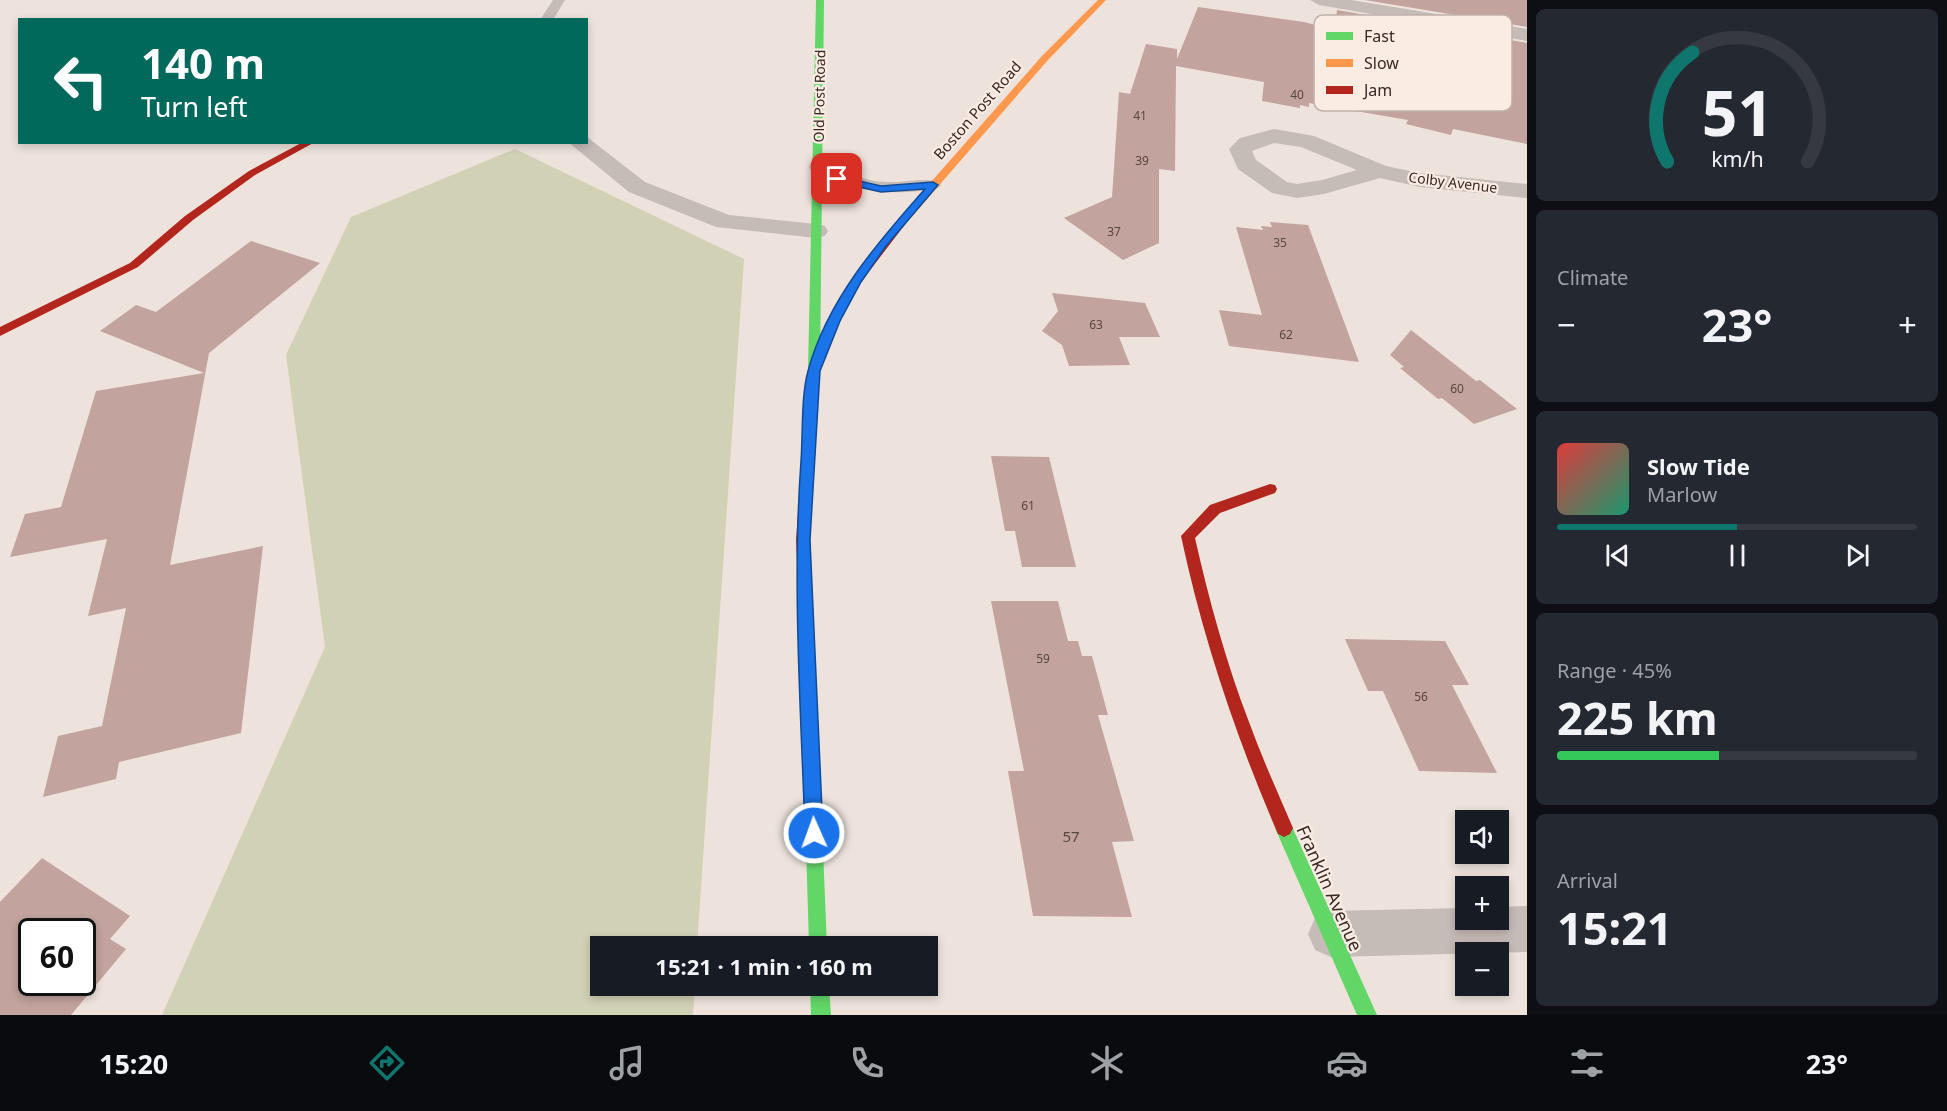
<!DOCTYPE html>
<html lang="en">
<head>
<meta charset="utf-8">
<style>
	:root { --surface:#171b24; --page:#242831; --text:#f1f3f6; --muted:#9ea1a6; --line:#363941; --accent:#0f766e }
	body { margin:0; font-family:"Noto Sans",sans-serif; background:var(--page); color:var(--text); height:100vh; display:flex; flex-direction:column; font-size:22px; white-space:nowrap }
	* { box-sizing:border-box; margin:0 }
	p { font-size:20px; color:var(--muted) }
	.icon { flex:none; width:33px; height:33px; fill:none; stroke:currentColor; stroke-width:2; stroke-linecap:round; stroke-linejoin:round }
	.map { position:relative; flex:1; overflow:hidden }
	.details { display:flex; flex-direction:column; gap:9px; padding:9px; background:#0d0f14; width:420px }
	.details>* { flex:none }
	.guide { position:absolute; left:18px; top:18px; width:570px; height:126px; border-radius:0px; box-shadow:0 3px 9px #0003; background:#00695c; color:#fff; overflow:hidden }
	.tools { position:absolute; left:1455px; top:810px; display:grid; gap:12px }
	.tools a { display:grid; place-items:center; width:54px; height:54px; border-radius:0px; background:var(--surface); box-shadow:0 3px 9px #0003; font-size:30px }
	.speed { position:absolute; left:18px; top:918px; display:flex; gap:12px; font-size:30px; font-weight:700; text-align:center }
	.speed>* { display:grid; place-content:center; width:78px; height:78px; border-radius:50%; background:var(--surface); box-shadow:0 3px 9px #0003; line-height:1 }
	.speed .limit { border:3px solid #111; border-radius:9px; background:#fff; color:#111 }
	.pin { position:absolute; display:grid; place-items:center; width:51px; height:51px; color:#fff; margin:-26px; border-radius:12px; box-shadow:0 3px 9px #0006 }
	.me { position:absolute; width:66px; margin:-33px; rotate:358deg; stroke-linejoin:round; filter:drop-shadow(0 0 4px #0008) }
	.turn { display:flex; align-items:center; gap:21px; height:126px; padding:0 24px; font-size:27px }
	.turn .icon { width:78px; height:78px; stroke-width:2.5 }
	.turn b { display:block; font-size:42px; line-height:51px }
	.big { font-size:45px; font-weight:700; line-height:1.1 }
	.details .card { flex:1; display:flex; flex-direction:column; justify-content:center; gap:9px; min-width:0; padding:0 21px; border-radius:9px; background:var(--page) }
	.details .dial { align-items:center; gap:0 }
	.dial svg { height:156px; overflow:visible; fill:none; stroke:var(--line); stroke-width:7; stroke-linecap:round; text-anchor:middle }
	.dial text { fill:var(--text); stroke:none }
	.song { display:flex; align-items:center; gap:18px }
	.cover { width:72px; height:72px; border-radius:9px; background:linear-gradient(135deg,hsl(0 70% 55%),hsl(160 70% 35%)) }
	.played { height:6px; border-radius:3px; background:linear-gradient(90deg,var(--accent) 50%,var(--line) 50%) }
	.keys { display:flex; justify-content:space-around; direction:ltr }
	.heat { display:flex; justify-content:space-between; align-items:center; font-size:33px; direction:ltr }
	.charge { height:9px; border-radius:4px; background:linear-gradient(90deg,#34c759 45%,var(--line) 0) }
	.trip { position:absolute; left:590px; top:936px; width:348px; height:60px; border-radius:0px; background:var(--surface); box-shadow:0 3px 9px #0003; font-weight:700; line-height:60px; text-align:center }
	.menu { display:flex; height:96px; justify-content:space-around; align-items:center; background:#090b0e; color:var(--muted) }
	.menu .icon { width:42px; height:42px }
	.menu .active { color:var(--accent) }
	.menu b { font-size:27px; color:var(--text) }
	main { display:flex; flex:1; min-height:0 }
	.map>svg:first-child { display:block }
	.green { fill:#d1d1b5 }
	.building { fill:#c2a39d; fill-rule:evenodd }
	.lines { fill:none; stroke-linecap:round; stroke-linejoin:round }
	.lane { fill:#c5bbb7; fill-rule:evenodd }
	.street { fill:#c5bbb7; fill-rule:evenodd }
	.fast { fill:#63d668; fill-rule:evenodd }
	.slow { fill:#ff974d; fill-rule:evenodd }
	.jam { fill:#b3261e; fill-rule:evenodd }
	.route { fill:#1a73e8; stroke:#114b97; stroke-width:1.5 }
	.labels { text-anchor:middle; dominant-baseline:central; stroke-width:4.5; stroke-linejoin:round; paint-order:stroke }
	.number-label { font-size:12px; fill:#584743 }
	.far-street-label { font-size:14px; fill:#352825; stroke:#fbece3 }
	.street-label { font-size:15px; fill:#352825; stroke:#fbece3 }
	.near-number-label { font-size:15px; fill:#584743 }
	.near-street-label { font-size:18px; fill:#352825; stroke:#fbece3 }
	.key { fill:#fbece3; stroke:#c0b1aa; stroke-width:1.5 }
	.key-label { font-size:16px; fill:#352825 }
</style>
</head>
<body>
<main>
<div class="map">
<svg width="1527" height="1015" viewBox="0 0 1527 1015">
	<rect width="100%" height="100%" fill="#ede3dc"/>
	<path class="green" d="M 515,149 L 744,259 L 697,946 L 600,946 L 600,986 L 695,986 L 693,1015 L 162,1015 L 325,647 L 286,355 L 351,217 Z"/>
	<path class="building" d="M 1365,0 L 1527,0 L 1527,27 Z
		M 1198,7 L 1304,22 L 1334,30 L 1337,10 L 1527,43 L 1527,144 L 1453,129 L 1451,135 L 1406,124 L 1408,120 L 1309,103 L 1309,107 L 1300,105 L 1300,108 L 1262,101 L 1264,82 L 1176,66 L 1175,171 L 1159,169 L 1159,243 L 1123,260 L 1064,218 L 1112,197 L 1119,92 L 1130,94 L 1146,44 L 1177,49 L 1177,59 Z
		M 1270,222 L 1308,225 L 1359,362 L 1229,346 L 1219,310 L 1262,315 L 1236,227 L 1263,230 L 1261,226 L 1272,227 Z
		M 251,241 L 320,263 L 209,353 L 170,565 L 263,546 L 241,733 L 119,762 L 116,779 L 43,797 L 58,736 L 102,726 L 126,608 L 88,616 L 107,539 L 10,557 L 25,514 L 61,507 L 96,391 L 204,373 L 100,331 L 136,305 L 156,312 Z
		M 1052,293 L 1145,303 L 1160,337 L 1119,337 L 1130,365 L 1069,366 L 1062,345 L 1042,331 L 1058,311 Z
		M 1411,330 L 1476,381 L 1480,380 L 1517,409 L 1474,424 L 1442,398 L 1438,399 L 1400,368 L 1404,367 L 1390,355 Z
		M 991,456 L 1049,457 L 1076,567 L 1022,567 L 1015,531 L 1005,531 Z
		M 991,601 L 1058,601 L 1068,641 L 1078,641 L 1082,656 L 1092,656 L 1108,715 L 1098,715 L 1134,841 L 1112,842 L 1132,917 L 1033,916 L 1008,771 L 1024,771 Z
		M 1345,639 L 1445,641 L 1469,685 L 1452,685 L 1497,773 L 1419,771 L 1383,691 L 1368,691 Z
		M 42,858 L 130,916 L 110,939 L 126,949 L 71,1015 L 0,1015 L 0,902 ZM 32,932 L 82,932 L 82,982 L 32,982 Z"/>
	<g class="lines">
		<path class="lane" d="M 553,0 L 565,0 L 553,20 L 540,20 Z
			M 817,162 C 845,169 857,182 891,182 C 903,183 933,175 941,185 C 937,191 928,191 920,191 C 881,195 846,189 811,171 L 809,167 L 811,163 Z"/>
		<path class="street" d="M 1310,0 L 1351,0 L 1527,29 L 1527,41 L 1319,5 Z
			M 1274,129 L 1314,136 L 1386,166 L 1420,173 L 1527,184 L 1527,198 L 1420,187 L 1380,178 L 1324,194 L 1297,198 L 1272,193 L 1238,169 L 1229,149 L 1240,138 ZM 1274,143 L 1301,147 L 1357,170 L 1322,180 L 1297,184 L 1287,182 L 1256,160 L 1252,151 Z
			M 587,137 L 645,182 L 729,215 L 816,224 L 825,226 L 828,231 L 825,236 L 816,238 L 716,227 L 629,192 L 568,142 L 586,142 Z
			M 1527,906 L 1527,952 L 1331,957 L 1315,950 L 1308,934 L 1315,918 L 1331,911 L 1466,908 L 1466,920 L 1498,920 L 1498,907 Z"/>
		<path class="fast" d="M 816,0 L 824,0 L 820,371 L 814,375 L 808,371 Z
			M 806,603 L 811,604 L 813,609 L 827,946 L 809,946 L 799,609 L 801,604 Z
			M 1284,819 L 1290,822 L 1377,1015 L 1357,1015 L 1275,828 L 1278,822 Z
			M 810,986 L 829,986 L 831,1015 L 811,1015 Z"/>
		<path class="slow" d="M 1098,0 L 1106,0 L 1048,60 L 909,220 L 901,220 L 901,216 L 1042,56 Z"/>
		<path class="jam" d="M 303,142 L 315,142 L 255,175 L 193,220 L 138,267 L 0,336 L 0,327 L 130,263 L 185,216 L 249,171 Z
			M 905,215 L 910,218 L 861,282 L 840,321 L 820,371 L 810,540 L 813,609 L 811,614 L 806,615 L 801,614 L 799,609 L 796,540 L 808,371 L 828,321 L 851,281 L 901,216 Z
			M 1270,484 L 1275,485 L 1277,489 L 1275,493 L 1220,513 L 1195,538 C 1209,600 1226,662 1249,722 C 1262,758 1278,793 1293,828 L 1290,834 L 1284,837 L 1278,834 C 1236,737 1203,639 1181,536 L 1210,505 Z"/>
	</g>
	<path class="route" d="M 837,176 L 881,186 L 933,182 L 938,185 L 886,246 L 861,282 L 840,321 L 820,371 L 810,540 L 823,833 L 820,839 L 814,842 L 808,839 L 805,833 C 801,709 792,585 801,461 C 803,434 801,396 808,371 C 827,300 878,242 925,189 L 881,192 L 833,181 L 832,179 Z"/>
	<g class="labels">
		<g class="number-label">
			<text x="1297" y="94">40</text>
			<text x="1140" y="115">41</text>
			<text x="1142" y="160">39</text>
			<text x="1114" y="231">37</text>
			<text x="1280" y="242">35</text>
			<text x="1096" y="324">63</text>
			<text x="1286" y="334">62</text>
			<text x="1457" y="388">60</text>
			<text x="1028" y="505">61</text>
			<text x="1043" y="658">59</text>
			<text x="1421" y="696">56</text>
		</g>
		<g class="far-street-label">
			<text transform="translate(819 96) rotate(-89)">Old Post Road</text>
			<text transform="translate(1453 182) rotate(7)">Colby Avenue</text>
		</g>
		<g class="street-label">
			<text transform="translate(977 110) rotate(-49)">Boston Post Road</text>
		</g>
		<g class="near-number-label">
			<text x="1071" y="836">57</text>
		</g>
		<g class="near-street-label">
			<text transform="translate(1330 888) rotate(66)">Franklin Avenue</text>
		</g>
	</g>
	<rect x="1314" y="15" width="198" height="96" rx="9" class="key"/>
	<rect x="1326" y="32" width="27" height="8" fill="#63d668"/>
	<rect x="1326" y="59" width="27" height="8" fill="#ff974d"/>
	<rect x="1326" y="86" width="27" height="8" fill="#b3261e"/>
	<g class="key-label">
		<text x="1364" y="42">Fast</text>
		<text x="1364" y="69">Slow</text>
		<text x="1364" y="96">Jam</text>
	</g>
</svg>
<div class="tools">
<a><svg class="icon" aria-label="sound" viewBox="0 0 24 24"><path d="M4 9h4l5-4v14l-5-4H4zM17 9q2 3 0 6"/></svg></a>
<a>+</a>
<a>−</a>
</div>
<div class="speed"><div class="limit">60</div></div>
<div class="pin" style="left:837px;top:179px;background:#d93025"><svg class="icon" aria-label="arrive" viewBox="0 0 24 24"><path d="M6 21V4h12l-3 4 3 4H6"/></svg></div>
<svg class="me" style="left:814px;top:833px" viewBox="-20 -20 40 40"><circle r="17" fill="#1a73e8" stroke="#fff" stroke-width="3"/><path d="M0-11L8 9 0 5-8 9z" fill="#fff"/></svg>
<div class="trip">15:21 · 1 min · 160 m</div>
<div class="guide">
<div class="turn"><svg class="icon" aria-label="left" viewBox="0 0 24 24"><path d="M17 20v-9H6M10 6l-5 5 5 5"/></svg><div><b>140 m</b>Turn left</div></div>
</div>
</div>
<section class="details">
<div class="card dial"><svg viewBox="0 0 100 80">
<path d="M14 69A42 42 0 1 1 86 69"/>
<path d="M14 69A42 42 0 0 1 27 13" stroke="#0f766e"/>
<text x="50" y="56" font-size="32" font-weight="700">51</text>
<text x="50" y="72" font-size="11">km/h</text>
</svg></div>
<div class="card"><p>Climate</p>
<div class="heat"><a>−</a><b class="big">23°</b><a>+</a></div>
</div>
<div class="card">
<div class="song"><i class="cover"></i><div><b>Slow Tide</b><p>Marlow</p></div></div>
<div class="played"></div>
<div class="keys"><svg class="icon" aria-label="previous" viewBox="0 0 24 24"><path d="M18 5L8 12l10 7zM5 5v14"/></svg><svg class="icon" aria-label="pause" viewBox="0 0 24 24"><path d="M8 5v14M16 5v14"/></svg><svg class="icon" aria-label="next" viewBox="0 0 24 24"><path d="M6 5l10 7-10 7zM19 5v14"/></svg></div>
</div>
<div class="card"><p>Range · 45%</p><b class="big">225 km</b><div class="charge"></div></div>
<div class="card"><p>Arrival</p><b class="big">15:21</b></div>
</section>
</main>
<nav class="menu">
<b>15:20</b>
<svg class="icon active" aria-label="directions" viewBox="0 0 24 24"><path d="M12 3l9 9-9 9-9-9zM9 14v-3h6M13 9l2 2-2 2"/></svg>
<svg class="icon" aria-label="music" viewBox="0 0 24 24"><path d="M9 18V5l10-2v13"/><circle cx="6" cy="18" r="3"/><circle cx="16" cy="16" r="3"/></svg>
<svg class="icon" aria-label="phone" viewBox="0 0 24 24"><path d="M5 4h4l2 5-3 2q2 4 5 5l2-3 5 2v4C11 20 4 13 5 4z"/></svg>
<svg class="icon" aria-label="climate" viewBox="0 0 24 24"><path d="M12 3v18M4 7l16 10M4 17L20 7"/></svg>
<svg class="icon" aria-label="car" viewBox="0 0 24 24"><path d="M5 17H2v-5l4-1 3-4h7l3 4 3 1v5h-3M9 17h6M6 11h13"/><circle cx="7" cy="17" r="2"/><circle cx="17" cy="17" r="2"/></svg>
<svg class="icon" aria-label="filters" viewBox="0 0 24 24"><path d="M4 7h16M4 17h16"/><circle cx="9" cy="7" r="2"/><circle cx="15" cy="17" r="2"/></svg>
<b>23°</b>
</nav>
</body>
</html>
